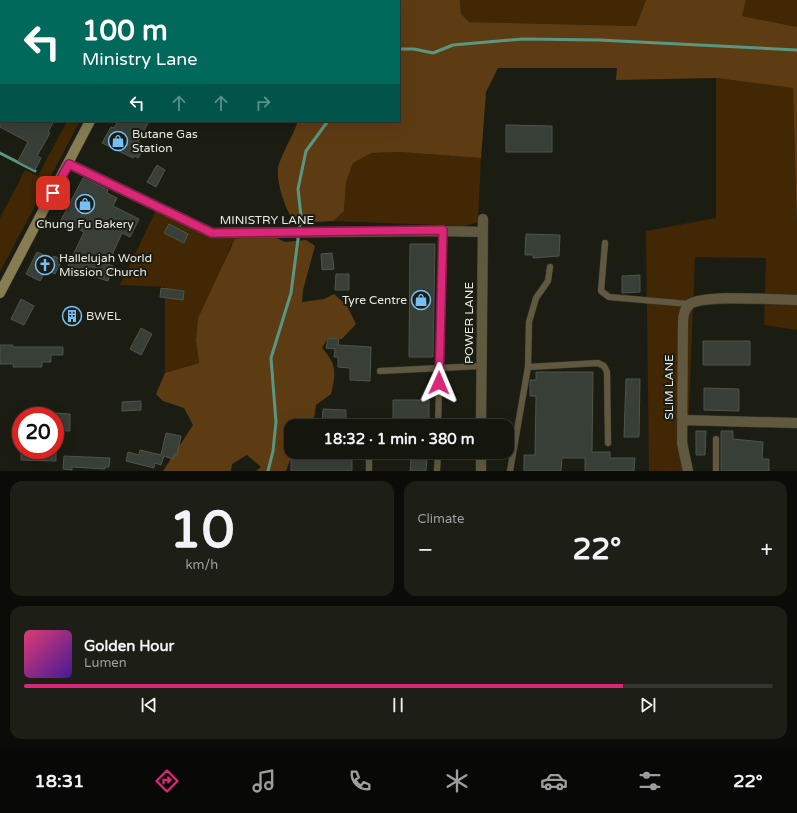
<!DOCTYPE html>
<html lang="en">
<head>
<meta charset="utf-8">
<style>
	:root { --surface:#14160e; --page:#1d1f17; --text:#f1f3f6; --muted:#9d9f9e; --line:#33352e; --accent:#db2777 }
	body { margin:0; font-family:"Varela Round",sans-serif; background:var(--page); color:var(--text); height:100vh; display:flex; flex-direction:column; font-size:15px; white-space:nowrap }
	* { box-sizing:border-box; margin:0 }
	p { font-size:13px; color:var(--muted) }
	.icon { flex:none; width:22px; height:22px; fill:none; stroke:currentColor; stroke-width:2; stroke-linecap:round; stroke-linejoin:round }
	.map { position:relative; height:471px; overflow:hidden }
	.drawer { display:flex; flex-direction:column; gap:10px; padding:10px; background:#0b0c08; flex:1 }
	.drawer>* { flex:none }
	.banner { position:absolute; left:0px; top:0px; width:400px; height:122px; box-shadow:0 4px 16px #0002,0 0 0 1px var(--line); background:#00695c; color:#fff; overflow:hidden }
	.speed { position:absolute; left:12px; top:407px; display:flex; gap:8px; font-size:20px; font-weight:700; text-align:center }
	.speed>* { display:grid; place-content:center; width:52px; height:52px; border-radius:50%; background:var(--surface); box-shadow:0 4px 16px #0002,0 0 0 1px var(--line); line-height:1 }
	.speed .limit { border:6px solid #d22; background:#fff; color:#111 }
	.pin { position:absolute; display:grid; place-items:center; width:34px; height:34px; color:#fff; margin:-17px; border-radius:8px; box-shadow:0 2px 6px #0006 }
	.me { position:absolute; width:44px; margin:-22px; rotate:1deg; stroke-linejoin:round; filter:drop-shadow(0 0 3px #0008) }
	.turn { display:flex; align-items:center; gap:14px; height:84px; padding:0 16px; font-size:18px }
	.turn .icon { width:52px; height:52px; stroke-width:2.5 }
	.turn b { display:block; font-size:28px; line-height:34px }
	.lanes { display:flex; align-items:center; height:38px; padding:0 16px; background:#0003; justify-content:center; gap:20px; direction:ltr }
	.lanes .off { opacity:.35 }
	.big { font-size:30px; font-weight:700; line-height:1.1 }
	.drawer .widget { flex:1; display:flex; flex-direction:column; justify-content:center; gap:6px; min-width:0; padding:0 14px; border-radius:12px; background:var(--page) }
	.drawer .dial { align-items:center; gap:0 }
	.dial b { font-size:52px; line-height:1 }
	.song { display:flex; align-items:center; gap:12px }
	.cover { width:48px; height:48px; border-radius:6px; background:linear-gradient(135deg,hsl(340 70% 55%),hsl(260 70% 35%)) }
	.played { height:4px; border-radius:2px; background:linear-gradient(90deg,var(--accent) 80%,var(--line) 80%) }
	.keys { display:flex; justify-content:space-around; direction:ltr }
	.heat { display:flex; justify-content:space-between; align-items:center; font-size:22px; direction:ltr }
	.drawer .tiles { flex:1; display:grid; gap:10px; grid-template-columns:1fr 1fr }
	.widget:last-child { grid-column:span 2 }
	.trip { position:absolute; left:284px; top:419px; width:230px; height:40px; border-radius:12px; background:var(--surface); box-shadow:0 4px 16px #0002,0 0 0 1px var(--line); font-weight:700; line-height:40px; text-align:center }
	.menu { display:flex; height:64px; justify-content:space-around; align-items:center; background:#080906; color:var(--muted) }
	.menu .icon { width:28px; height:28px }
	.menu .current { color:var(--accent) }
	.menu b { font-size:18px; color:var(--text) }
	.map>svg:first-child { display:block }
	.green { fill:#412703 }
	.forest { fill:#5d3c13 }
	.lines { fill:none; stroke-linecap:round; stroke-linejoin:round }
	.stream { stroke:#5a9783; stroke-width:3 }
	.building { fill:#373f37; stroke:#4d554c }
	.lane-casing { stroke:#383a30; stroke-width:7 }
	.street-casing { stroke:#383a30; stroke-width:11 }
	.secondary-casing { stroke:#383a30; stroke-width:11 }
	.lane { stroke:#60593f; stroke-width:6 }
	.street { stroke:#60593f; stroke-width:10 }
	.secondary { stroke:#887c52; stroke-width:10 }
	.route-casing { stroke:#8e194d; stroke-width:10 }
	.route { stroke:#db2777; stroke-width:7 }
	.labels { text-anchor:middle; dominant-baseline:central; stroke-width:4; stroke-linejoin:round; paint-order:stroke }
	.poi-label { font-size:12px; fill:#e9eae4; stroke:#1b1d13; text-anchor:start }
	.street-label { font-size:12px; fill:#e9eae4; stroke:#1b1d13 }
</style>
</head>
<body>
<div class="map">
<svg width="797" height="471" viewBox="0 0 797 471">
	<rect width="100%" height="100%" fill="#1b1d13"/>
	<path class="green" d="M 460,0 L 646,0 L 636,26 L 468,22 L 461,14 Z
		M 746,0 L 797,0 L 797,27 L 741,16 Z
		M 716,78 L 793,88 L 797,232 L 797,330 L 764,325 L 766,258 L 695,257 L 688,433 L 689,471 L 649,471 L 646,231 L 716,218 Z
		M 67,121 L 80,121 L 0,272 L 0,218 L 25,170 L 38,176 Z
		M 399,152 L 481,158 L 478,222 L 464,226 L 333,221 L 344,211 L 346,183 L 353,163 L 372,153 Z
		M 158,206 L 212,233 L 266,233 L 231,245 L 224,264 L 198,318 L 196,340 L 199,363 L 165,373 L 165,287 L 120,285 Z"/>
	<path class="forest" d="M 332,0 L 460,0 L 461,14 L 469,22 L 636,26 L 646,0 L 746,0 L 742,16 L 797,27 L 797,232 L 793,88 L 716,78 L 616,80 L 617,68 L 498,68 L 486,92 L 481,158 L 399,152 L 372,153 L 353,163 L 346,183 L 344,211 L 333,221 L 295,223 C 286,212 274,178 279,164 C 284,149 293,136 298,121 L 399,121 L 399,1 Z
		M 266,233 L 285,242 L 306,240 L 315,246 L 303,290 L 302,302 L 324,299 L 334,294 L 347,306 L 356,324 L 342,339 L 328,338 L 322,348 C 337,364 336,374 331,394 L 316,405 L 313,426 L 291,426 L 291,452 L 297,452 L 292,455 L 286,471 L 256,471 L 261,467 L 247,455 L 232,464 L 231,471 L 163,471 L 193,425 L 184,408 L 163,401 L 156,394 L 165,373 L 199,363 L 196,340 L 198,318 L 235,239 Z"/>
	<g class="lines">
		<path class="stream" d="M 399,49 L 414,49 L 433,53 L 453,45 L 523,39 L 599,40 L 797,50
			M 0,153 L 35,171
			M 268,471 L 273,451 L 276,422 L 271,358 L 291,293 L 301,216 L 298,189 L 306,151 L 328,121"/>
	</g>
	<path class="building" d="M 0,121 L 54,121 L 48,132 L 50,133 L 37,156 L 41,158 L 35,170 L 18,161 L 28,142 L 0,127 Z
		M 118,121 L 149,121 L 138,142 L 145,146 L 138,158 L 135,156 L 133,158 L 102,143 L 111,127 L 114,128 Z
		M 506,125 L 552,126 L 552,152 L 506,152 Z
		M 157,165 L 165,170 L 156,187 L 147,182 Z
		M 83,178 L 108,190 L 107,193 L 117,198 L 113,206 L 139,219 L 130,237 L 122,233 L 108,264 L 113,266 L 108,281 L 86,274 L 68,266 L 84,232 L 61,220 Z
		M 169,224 L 188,234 L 184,243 L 164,233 Z
		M 526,234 L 560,235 L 559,256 L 533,258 L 533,255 L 525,255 Z
		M 410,244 L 435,244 L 433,357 L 409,357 Z
		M 37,252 L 52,259 L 54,256 L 62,260 L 55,274 L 46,270 L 40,281 L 26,274 Z
		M 332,253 L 334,269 L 322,270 L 321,254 Z
		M 336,274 L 349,274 L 349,290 L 335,290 Z
		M 640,275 L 640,292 L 622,293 L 622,276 Z
		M 161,288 L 184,291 L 183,300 L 160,297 Z
		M 21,299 L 34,306 L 24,325 L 11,319 Z
		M 65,308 L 78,308 L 78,324 L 65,324 Z
		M 141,328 L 152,334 L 141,355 L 130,349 Z
		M 328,338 L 339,339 L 338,345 L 371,347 L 370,381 L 350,380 L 350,368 L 338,367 L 338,357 L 334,357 L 335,349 L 326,348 Z
		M 703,341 L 750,341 L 750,365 L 703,365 Z
		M 0,345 L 13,345 L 13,347 L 63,347 L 63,355 L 51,355 L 51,362 L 42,362 L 42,367 L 13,367 L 14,364 L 0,364 Z
		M 536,372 L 593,372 L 592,452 L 610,452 L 610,458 L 635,458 L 634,471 L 585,471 L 585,458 L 562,458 L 561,471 L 524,471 L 524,455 L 535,455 L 536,396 L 530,396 L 530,380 L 536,380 Z
		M 626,379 L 640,379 L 639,437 L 624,437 Z
		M 704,388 L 739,389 L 739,411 L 704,410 Z
		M 393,400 L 429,400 L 429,423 L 393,423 Z
		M 141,401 L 141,410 L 122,411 L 122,402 Z
		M 323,409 L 346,410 L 346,426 L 322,426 Z
		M 55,413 L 70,414 L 70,431 L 55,430 Z
		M 696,431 L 706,431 L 705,455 L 696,455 Z
		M 721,431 L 733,431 L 733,439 L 763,442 L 762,459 L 769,459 L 769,471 L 721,471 Z
		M 166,433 L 181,436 L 177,455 L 174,454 L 173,459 L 164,456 L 161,465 L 155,463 L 154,468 L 126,461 L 128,452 L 139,455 L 140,450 L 161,455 Z
		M 21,450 L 52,450 L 52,452 L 56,452 L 56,461 L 21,460 Z
		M 319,452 L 352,452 L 352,471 L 291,471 L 291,459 L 319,459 Z
		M 64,456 L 110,458 L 109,467 L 105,467 L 105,469 L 72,467 L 72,470 L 63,469 Z
		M 411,458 L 427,458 L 426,471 L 410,471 Z"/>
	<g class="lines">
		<g class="lane-casing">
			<path id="lane" d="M 605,243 L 601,291 L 609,297 L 689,304
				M 528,367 L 598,363 L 604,366 L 607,372 L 608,443
				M 380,371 L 481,366
				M 438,426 L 443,231
				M 369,471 L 369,457
				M 437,471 L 438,452
				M 510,471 L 528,367 L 529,322 L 536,298 L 548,281 L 550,267
				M 716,471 L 716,439"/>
		</g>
		<g class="street-casing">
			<path id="street" d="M 69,164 L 212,233 L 443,231 L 482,232
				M 682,420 L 797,423
				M 481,426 L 483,219
				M 481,471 L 481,452
				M 688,471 L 682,443 L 683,323 C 683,316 685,308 690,304 C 705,294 776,300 797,300"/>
		</g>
		<g class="secondary-casing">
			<path id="secondary" d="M 149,1 L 150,0
				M 0,293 L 90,121"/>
		</g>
		<use href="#lane" class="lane"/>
		<use href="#street" class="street"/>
		<use href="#secondary" class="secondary"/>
	</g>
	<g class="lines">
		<g class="route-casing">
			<path id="route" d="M 53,193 L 69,164 L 212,233 L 443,230 L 439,383"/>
		</g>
		<use href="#route" class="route"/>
	</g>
	<defs>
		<g id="shop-ring" transform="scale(1)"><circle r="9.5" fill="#1b1d13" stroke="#78bff7" stroke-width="1.5"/><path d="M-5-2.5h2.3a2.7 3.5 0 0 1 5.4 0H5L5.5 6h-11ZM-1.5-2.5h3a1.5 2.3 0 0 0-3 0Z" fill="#78bff7"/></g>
		<g id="church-ring" transform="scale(1)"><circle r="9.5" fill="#1b1d13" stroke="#78bff7" stroke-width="1.5"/><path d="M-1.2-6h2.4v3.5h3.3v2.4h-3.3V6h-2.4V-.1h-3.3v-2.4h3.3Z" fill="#78bff7"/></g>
		<g id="building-ring" transform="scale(1)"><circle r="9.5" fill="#1b1d13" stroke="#78bff7" stroke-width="1.5"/><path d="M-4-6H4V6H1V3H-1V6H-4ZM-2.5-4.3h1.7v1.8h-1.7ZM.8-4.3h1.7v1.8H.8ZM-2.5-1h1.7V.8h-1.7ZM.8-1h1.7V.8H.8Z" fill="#78bff7"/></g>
	</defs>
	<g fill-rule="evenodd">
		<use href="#shop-ring" x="118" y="141"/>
		<use href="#shop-ring" x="85" y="204"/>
		<use href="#church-ring" x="45" y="265"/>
		<use href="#shop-ring" x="421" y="300"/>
		<use href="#building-ring" x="72" y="316"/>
	</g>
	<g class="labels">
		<g class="poi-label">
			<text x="132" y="134">Butane Gas<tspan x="132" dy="14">Station</tspan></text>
			<text x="85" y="224" text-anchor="middle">Chung Fu Bakery</text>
			<text x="59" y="258">Hallelujah World<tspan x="59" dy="14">Mission Church</tspan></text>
			<text x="407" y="300" text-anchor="end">Tyre Centre</text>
			<text x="86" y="316">BWEL</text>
		</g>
		<g class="street-label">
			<text x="267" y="220">MINISTRY LANE</text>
			<text transform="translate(469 323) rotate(-90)">POWER LANE</text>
			<text transform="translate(669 387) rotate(-90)">SLIM LANE</text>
		</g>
	</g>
</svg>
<div class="speed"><div class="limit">20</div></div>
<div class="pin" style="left:53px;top:193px;background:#d93025"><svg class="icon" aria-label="arrive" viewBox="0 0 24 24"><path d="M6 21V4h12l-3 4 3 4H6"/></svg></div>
<svg class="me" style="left:439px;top:383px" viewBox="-20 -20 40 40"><path d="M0-17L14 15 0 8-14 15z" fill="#db2777" stroke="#fff" stroke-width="4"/></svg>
<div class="trip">18:32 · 1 min · 380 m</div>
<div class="banner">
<div class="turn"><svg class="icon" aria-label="left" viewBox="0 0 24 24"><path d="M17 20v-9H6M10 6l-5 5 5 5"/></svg><div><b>100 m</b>Ministry Lane</div></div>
<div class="lanes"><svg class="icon" aria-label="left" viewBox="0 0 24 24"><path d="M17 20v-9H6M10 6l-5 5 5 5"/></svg><svg class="icon off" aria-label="ahead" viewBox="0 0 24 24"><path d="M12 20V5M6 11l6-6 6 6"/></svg><svg class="icon off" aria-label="ahead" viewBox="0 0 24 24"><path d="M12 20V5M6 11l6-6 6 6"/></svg><svg class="icon off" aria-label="right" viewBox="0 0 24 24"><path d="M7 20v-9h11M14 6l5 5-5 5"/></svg></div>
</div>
</div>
<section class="drawer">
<div class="tiles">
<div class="widget dial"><b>10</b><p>km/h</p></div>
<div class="widget"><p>Climate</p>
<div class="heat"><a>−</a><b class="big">22°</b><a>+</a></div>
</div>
<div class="widget">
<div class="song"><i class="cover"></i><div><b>Golden Hour</b><p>Lumen</p></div></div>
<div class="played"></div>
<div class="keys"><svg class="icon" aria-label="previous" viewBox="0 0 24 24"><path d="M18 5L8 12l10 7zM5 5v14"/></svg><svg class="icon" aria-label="pause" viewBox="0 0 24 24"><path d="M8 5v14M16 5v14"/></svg><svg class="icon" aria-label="next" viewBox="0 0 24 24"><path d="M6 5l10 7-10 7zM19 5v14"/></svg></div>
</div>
</div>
</section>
<nav class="menu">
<b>18:31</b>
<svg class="icon current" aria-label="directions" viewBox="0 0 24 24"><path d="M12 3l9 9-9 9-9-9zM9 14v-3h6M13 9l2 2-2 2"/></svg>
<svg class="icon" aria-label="music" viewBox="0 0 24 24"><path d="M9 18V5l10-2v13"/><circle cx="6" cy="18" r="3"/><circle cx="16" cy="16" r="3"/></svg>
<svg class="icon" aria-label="phone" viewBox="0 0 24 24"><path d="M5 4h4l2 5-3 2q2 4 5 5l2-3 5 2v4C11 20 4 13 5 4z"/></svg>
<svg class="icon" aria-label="climate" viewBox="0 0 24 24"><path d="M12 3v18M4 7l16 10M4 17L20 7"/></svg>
<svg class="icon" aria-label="car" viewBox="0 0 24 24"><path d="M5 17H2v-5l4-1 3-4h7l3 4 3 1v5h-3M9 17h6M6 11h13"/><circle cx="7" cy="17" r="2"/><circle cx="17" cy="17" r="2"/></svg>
<svg class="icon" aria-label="filters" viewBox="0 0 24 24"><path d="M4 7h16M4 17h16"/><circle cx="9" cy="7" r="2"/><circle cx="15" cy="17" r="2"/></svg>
<b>22°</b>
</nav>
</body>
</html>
